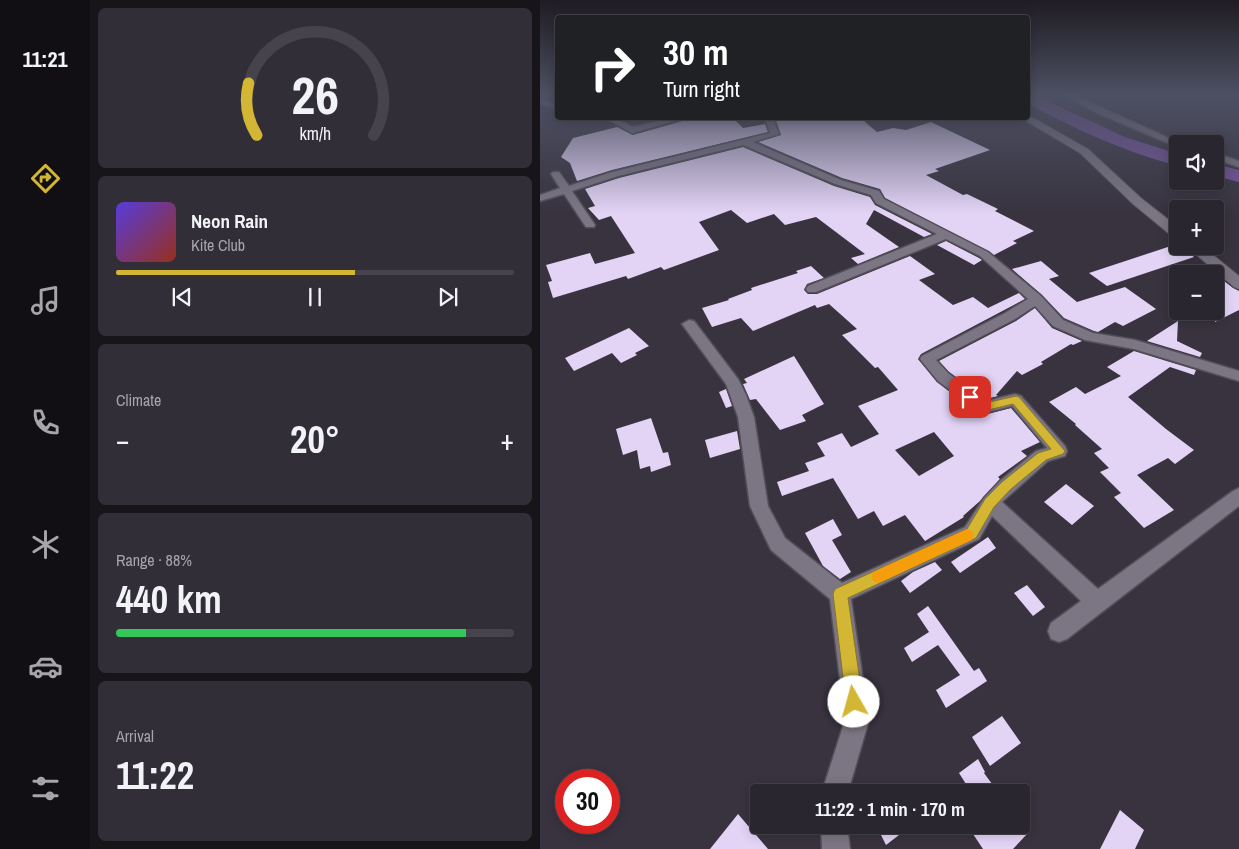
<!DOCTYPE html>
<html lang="en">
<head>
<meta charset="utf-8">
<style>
	:root { --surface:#2a262f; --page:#322e37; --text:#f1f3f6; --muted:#a5a5aa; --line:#46434b; --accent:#d4b635 }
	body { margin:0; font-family:"Archivo Narrow",sans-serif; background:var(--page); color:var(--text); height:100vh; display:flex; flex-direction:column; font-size:19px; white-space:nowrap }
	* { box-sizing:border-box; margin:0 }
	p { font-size:16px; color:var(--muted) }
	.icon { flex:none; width:28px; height:28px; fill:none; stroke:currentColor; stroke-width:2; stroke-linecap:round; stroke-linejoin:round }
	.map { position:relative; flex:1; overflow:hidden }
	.side { display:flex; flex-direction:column; gap:8px; padding:8px; background:#17151a; width:450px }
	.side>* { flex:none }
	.guide { position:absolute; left:15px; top:15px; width:475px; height:105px; border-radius:5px; box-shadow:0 2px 12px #0003,0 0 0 1px var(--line); background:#202124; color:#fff; overflow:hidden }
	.buttons { position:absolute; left:629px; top:135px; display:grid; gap:10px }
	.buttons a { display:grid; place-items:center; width:55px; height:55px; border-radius:5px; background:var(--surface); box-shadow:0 2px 12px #0003,0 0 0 1px var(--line); font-size:25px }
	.speed { position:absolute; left:15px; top:769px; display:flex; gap:10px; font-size:25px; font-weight:700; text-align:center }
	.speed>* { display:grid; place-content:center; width:65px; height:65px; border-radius:50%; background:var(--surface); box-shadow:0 2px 12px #0003,0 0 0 1px var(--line); line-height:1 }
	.speed .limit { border:8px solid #d22; background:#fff; color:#111 }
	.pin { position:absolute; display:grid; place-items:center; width:42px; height:42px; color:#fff; margin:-21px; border-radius:10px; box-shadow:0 2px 8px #0006 }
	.me { position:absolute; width:55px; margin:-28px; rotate:353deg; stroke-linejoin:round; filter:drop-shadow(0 0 4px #0008) }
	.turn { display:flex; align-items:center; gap:18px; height:105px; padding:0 25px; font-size:22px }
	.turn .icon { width:65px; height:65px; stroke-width:2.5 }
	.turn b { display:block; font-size:35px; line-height:42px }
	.big { font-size:38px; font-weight:700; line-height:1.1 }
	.side .widget { flex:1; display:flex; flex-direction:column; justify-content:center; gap:8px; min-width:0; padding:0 18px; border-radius:8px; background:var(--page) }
	.side .dial { align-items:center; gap:0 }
	.dial svg { height:130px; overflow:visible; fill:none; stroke:var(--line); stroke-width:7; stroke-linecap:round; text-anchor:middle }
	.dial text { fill:var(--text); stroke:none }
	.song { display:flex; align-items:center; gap:15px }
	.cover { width:60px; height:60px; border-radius:8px; background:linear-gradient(135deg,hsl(250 70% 55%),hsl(10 70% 35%)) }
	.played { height:5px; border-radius:2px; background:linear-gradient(90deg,var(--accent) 60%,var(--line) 60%) }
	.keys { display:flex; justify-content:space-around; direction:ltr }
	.heat { display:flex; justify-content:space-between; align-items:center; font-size:28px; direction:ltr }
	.charge { height:8px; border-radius:4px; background:linear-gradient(90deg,#34c759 88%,var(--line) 0) }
	.trip { position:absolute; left:210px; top:784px; width:280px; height:50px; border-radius:5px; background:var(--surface); box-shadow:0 2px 12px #0003,0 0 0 1px var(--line); font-weight:700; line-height:50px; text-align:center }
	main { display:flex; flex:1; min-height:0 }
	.tabs { display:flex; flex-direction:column; width:90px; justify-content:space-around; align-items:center; background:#110f13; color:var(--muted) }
	.tabs .icon { width:35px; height:35px }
	.tabs .on { color:var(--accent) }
	.tabs b { font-size:22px; color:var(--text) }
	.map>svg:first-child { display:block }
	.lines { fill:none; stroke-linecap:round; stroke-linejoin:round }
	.river { fill:#77529e; fill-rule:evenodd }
	.building { fill:#e3d4f6; fill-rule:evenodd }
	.minor-casing { stroke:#534f59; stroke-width:3 }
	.tertiary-casing { stroke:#534f59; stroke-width:2 }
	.minor { fill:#7c7684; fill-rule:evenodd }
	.tertiary { fill:#7c7684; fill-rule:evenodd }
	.route { fill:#d4b635; stroke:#8a7622 }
	.slow { fill:#f59e0b }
</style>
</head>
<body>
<main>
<nav class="tabs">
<b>11:21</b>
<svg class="icon on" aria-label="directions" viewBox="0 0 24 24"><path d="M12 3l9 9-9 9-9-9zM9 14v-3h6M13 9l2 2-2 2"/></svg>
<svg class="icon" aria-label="music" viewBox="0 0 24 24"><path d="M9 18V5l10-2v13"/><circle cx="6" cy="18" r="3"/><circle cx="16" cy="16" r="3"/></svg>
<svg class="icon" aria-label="phone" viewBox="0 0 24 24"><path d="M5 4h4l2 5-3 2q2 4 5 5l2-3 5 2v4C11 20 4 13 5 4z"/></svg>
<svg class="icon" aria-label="climate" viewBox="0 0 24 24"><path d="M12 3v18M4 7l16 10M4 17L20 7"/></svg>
<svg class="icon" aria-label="car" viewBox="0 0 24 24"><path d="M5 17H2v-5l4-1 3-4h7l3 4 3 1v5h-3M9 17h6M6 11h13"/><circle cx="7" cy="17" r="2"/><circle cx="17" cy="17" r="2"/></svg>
<svg class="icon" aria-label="filters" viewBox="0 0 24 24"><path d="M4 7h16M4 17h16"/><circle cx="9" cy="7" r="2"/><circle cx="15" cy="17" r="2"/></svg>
</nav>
<section class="side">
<div class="widget dial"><svg viewBox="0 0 100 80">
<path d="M14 69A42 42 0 1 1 86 69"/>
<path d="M14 69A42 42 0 0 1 9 37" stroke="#d4b635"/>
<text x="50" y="56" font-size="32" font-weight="700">26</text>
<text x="50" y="72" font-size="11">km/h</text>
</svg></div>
<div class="widget">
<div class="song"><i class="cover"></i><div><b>Neon Rain</b><p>Kite Club</p></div></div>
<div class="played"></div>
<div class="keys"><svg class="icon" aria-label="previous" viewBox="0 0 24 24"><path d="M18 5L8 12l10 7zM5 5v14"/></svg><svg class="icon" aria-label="pause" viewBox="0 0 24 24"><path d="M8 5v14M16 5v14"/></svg><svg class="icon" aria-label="next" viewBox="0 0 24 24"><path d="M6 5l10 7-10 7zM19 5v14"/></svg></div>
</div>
<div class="widget"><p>Climate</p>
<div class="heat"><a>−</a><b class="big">20°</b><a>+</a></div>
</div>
<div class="widget"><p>Range · 88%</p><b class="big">440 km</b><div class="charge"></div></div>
<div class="widget"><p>Arrival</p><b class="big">11:22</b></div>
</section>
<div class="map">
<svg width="699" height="849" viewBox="0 0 699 849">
	<rect width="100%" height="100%" fill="#38333f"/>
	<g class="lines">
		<path class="river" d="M 488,95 L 494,95 L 585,137 L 638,154 L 638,166 C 584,152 536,129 488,104 Z
			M 675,164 L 699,170 L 699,182 L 675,176 Z"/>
	</g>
	<path class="building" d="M 147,118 L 193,118 L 203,128 L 225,124 L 228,132 L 72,170 L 37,181 L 30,163 L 21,157 L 33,138 L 77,127 L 93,135 L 146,120 Z
		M 235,118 L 324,118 L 325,122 L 337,132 L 353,128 L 366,130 L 391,122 L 450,150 L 395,169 L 399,171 L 386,175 L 423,195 L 427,194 L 458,209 L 455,211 L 494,231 L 473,241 L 477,243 L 454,255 L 345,198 L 340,189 L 302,178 L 218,142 L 241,135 Z
		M 203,147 L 294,186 L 330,197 L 335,205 L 392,234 L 384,237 L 334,210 L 326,224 L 359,247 L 318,264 L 311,258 L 325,254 L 276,217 L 245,225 L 234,214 L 207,223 L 191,210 L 159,222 L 179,250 L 124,270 L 121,267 L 88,279 L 86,276 L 13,298 L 8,282 L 12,281 L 6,265 L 50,253 L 55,264 L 95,253 L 71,216 L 59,220 L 48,208 L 55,206 L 45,189 L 79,178 Z
		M 406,241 L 439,258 L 442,260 L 434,265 L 397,245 Z
		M 637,244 L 654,257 L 567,286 L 549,273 Z
		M 370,256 L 395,274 L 379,280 L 413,305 L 433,297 L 448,308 L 479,293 L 485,299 L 381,354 L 378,359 L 397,382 L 437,412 L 444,415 L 471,408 L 500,442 L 481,451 L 487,456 L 458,477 L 460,479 L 440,501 L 423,516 L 424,517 L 385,541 L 365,515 L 343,526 L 334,511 L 318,519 L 293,478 L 242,496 L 237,482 L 269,471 L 265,463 L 285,456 L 277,443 L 302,433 L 311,447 L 339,434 L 318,406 L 358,390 L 338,367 L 335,368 L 302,335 L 317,329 L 289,304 L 277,308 L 275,305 L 213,331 L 201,318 L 172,327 L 162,308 L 189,300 L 188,299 L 212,290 L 211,288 L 258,273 L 256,271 L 271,266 L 284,278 L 267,284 L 264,290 L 268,294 L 277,294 ZM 394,432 L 414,456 L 379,476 L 355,450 Z
		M 501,261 L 519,276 L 509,279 L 537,302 L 585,287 L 616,309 L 583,326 L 575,322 L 558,332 L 554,331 L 524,318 L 502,295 L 472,269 Z
		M 675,274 L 693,288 L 699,291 L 699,310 L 675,322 Z
		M 495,308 L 512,328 L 542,341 L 533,345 L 531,344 L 501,362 L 503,364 L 482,375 L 477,371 L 456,395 L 458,396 L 446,399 L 409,372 L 399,361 L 476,321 Z
		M 638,321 L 637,341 L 662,353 L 660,357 L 607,341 Z
		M 89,328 L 109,346 L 95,353 L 97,355 L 81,363 L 72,353 L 34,371 L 25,358 Z
		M 594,351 L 656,370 L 654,375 L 630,367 L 588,397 L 626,429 L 654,450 L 635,464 L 628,458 L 597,475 L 634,510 L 604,528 L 574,497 L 581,493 L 560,472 L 569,468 L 554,453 L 562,449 L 535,425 L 536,424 L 509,402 L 536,387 L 545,394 L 581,376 L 567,367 Z
		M 254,356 L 284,404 L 262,415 L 266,421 L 240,430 L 216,399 L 210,400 L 203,384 L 207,383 L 204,379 Z
		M 186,389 L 192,406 L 186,408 L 179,392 Z
		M 111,418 L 123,453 L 128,452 L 131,465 L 111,472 L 110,466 L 100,469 L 97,450 L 83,455 L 76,429 Z
		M 197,431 L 200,449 L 170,458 L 165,440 Z
		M 526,484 L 554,506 L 532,525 L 504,502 Z
		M 293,519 L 302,535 L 292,540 L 311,572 L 300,579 L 283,566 L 265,533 Z
		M 448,537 L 456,548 L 420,573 L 411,562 Z
		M 395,562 L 402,570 L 370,593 L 361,581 L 373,572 Z
		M 487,585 L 505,607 L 493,616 L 474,593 Z
		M 388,606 L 434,671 L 439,668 L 447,681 L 406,708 L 396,690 L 420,675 L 398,645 L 372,662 L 364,648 L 389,632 L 377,614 Z
		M 462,716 L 481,743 L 450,766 L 432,737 Z
		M 438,759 L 445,772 L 444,773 L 458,792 L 431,792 L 419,773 Z
		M 580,810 L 604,830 L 595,849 L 560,849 Z
		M 198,814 L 228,849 L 170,849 Z
		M 336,825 L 372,825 L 346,845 Z
		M 427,825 L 482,825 L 488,833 L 473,849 L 443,849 Z"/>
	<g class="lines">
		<g class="minor-casing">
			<path id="minor" d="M 524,95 L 534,95 L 642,144 L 635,146 L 557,113 Z
				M 0,99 L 18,104 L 18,109 L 0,104 Z
				M 65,118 L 74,118 L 93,127 L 133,118 L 145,118 L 92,133 Z
				M 225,118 L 233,118 L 239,134 L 213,142 L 301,180 L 339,191 L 344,199 L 448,252 L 501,296 L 523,320 L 553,333 L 595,340 L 699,371 L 699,381 L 594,349 L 545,340 L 513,326 L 495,306 L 475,319 L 396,360 L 408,373 L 446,401 L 475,394 L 481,396 L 525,446 L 527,451 L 525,456 L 508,461 L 462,502 L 558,589 L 693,491 L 699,488 L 699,506 L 527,639 L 519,642 L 511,639 L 508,631 L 511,623 L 541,601 L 452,516 L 439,539 L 311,599 L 329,720 L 308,792 L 282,792 L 305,720 L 290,599 L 231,550 L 210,506 L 198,417 L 186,384 L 142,324 L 149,320 L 154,321 L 198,379 L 206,395 L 214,417 L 228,506 L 245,538 L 302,583 L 425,527 L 444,498 L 460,481 L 496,451 L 507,448 L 472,406 L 444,413 L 438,411 L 398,381 L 380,359 L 382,356 L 465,313 L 488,299 L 440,256 L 406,239 L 276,292 L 268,292 L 266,289 L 268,286 L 397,234 L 336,203 L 331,195 L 295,184 L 203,145 L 78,176 L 32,191 L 55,225 L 54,227 L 46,227 L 24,194 L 0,201 L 0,195 L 20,188 L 11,174 L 13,172 L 19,172 L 29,186 L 72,172 L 230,133 Z
				M 675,153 L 699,161 L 699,167 L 675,159 Z
				M 281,825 L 307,825 L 310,849 L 282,849 Z"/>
		</g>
		<g class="tertiary-casing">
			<path id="tertiary" d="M 488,115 L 548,149 L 601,198 L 638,227 L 638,238 L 633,237 L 593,204 L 540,153 L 481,118 L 488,118 Z
				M 646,246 L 662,246 L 699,276 L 699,289 L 694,287 Z"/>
		</g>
		<use href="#minor" class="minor"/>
		<use href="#tertiary" class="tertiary"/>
	</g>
	<linearGradient id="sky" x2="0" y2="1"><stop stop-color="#1f1c23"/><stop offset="0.44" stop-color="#4d5063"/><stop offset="1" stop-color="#4d5063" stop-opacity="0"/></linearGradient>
	<rect width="699" height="214" fill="url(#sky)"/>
	<path class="route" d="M 430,393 L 445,403 L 476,396 L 479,397 L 525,451 L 523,454 L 506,460 L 471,489 L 454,507 L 436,538 L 308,598 L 323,702 L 320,708 L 314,711 L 308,708 L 306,702 L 293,594 L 295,589 L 427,529 L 445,499 L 462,482 L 498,453 L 511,449 L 473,404 L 444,411 L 426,400 L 425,397 L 426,394 Z"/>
	<path class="slow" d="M 427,529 L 432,531 L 434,535 L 432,540 L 343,581 L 338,583 L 333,581 L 331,577 L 333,572 Z"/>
</svg>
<div class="buttons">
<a><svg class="icon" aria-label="sound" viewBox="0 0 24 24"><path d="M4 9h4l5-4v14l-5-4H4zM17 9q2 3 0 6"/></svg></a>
<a>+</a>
<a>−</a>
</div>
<div class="speed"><div class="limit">30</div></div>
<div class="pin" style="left:430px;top:397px;background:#d93025"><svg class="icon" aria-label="arrive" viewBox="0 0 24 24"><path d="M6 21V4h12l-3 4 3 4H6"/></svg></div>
<svg class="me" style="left:314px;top:702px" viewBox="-20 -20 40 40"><circle r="19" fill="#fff"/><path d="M0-13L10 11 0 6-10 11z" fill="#d4b635"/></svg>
<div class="trip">11:22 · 1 min · 170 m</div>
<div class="guide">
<div class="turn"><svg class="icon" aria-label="right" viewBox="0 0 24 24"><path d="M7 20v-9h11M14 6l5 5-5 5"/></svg><div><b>30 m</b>Turn right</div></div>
</div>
</div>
</main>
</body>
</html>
